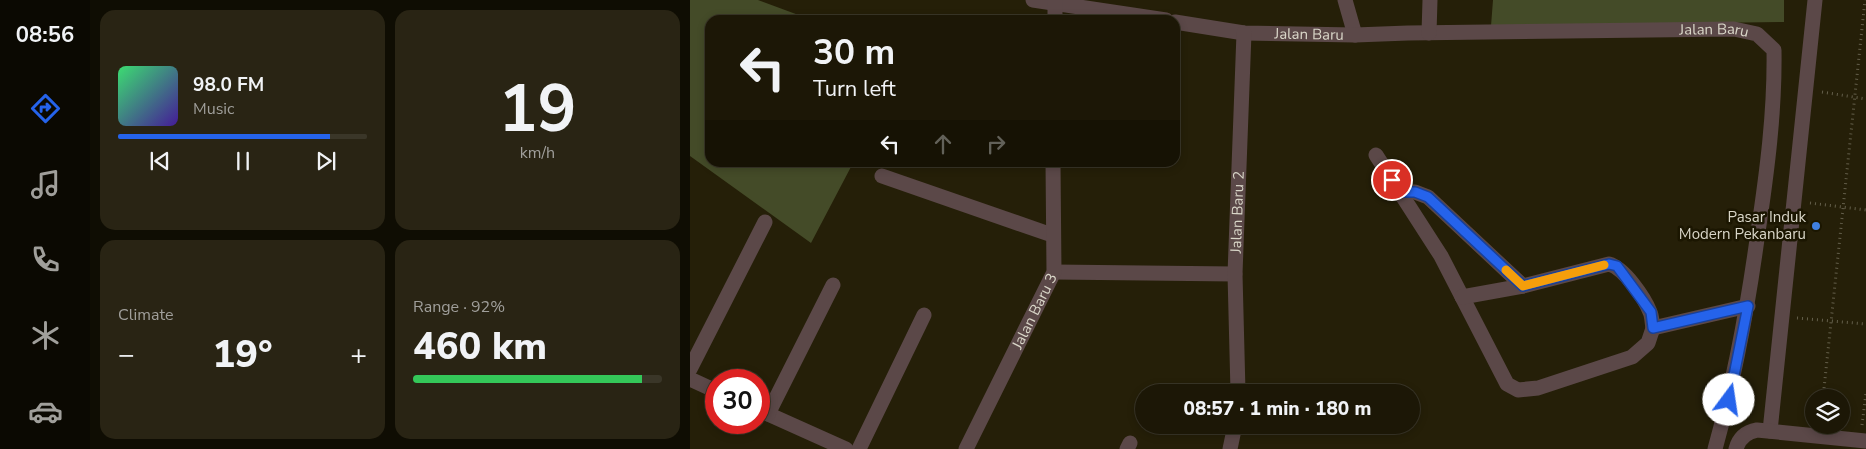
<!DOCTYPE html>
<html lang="en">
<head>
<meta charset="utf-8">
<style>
	:root { --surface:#1c1706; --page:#292414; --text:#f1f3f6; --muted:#a09f9b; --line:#3a3628; --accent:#2563eb }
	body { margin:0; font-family:"Nunito Sans",sans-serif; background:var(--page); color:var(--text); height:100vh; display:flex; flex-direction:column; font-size:19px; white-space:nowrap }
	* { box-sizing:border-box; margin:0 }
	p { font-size:16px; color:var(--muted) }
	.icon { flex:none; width:28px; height:28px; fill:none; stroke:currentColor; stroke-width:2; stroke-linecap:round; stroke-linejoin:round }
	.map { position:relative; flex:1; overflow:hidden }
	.sheet { display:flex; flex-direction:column; gap:10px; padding:10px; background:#0f0d03; width:600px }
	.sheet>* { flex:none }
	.hud { position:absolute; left:15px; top:15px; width:475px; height:152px; border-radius:15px; box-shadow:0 2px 8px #0003,0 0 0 1px var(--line); background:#1c1706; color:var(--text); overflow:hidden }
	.tools { position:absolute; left:1115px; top:389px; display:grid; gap:10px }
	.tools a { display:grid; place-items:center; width:45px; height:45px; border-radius:50%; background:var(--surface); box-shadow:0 2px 8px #0003,0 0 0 1px var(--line); font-size:25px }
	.speed { position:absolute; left:15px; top:369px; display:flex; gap:10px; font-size:25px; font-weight:700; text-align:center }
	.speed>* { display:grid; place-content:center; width:65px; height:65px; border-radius:50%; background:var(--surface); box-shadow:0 2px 8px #0003,0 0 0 1px var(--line); line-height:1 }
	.speed .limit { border:8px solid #d22; background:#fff; color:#111 }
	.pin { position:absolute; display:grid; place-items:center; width:42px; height:42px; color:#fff; margin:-21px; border:2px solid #fff; border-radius:50%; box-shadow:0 1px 5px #0007 }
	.me { position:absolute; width:55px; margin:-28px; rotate:14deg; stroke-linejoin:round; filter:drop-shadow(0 0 4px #0008) }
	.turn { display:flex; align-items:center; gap:18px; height:105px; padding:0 25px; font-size:22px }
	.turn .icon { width:65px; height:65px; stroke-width:2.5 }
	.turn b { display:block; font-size:35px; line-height:42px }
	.lanes { display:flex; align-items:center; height:48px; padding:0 25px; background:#0003; justify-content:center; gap:25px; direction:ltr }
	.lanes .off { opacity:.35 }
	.big { font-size:38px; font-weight:800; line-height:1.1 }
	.sheet .widget { flex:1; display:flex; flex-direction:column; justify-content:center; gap:8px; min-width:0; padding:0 18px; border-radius:15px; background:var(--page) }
	.sheet .dial { align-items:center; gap:0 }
	.dial b { font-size:65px; line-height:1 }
	.song { display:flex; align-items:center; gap:15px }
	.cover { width:60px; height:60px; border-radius:8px; background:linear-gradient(135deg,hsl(140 70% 55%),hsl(260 70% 35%)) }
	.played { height:5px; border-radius:2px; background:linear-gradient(90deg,var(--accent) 85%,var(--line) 85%) }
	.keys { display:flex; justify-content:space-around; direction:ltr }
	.heat { display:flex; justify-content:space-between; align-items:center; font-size:28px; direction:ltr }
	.charge { height:8px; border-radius:4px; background:linear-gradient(90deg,#34c759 92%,var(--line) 0) }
	.sheet .tiles { flex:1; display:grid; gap:10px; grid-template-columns:repeat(2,1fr) }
	.trip { position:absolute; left:445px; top:384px; width:285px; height:50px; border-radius:25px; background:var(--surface); box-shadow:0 2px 8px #0003,0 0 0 1px var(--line); font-weight:800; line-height:50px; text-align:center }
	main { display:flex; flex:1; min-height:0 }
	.dock { display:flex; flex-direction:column; width:90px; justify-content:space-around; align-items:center; background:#0b0902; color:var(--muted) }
	.dock .icon { width:35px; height:35px }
	.dock .active { color:var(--accent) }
	.dock b { font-size:22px; color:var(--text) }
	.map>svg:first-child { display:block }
	.green { fill:#444b28 }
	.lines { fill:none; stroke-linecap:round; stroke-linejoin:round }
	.path { stroke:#645f4b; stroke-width:3; stroke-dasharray:1 4; stroke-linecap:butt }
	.minor { stroke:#5b4848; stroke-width:15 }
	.route-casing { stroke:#184099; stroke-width:12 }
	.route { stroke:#2563eb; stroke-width:9 }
	.slow { stroke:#f59e0b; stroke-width:9 }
	.shop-dot { fill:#3f7fe0; stroke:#1b1601; stroke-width:2 }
	.labels { text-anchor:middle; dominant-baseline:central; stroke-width:5; stroke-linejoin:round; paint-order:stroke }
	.street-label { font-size:15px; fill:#d9d6c8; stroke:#1b1601 }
	.poi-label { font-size:15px; fill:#d9d6c8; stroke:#1b1601; text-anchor:end }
</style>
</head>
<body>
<main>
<nav class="dock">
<b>08:56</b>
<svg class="icon active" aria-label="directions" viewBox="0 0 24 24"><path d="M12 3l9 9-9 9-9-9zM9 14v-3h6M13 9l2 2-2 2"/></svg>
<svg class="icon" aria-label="music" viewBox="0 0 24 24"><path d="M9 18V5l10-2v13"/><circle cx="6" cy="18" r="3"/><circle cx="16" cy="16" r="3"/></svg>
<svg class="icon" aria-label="phone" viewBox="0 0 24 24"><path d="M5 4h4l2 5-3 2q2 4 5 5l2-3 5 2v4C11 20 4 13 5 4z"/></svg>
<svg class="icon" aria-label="climate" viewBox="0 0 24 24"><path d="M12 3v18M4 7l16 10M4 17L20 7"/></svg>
<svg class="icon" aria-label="car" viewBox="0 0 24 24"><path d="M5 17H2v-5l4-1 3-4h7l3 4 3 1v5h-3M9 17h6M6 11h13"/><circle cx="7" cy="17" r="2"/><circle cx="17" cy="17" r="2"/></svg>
</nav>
<section class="sheet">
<div class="tiles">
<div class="widget">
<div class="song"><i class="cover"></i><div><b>98.0 FM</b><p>Music</p></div></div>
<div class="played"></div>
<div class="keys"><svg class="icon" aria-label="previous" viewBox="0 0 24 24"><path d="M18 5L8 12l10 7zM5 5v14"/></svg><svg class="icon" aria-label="pause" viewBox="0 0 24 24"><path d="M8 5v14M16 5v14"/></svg><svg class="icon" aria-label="next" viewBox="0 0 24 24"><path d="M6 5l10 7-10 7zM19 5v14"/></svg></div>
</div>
<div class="widget dial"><b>19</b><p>km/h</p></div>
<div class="widget"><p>Climate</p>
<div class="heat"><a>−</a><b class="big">19°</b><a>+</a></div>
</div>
<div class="widget"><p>Range · 92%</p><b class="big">460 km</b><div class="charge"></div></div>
</div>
</section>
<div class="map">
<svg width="1176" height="449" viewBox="0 0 1176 449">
	<rect width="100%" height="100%" fill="#251f08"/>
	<path class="green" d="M 0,0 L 68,0 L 122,20 L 20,20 L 20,162 L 163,163 L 121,243 L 0,156 Z
		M 803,0 L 1094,0 L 1094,22 L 801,26 Z"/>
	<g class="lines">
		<path class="path" d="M 1132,92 L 1176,99
			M 1120,203 L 1176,210
			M 1107,318 L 1176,324
			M 1133,398 L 1175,0
			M 1172,425 L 1176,393"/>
		<g class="minor">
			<path d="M 343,0 L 476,20"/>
			<path d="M 655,0 L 665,35"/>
			<path d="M 365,20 L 365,2"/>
			<path id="s1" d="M 485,22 L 554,33 L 665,35 L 718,33 L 1044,29 L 1067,34 L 1084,50 C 1085,111 1077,172 1068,232 C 1058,306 1045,377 1025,449"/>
			<path d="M 739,33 L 740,0"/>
			<path d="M 686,155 L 751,256 L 817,384 L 828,390 L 848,388 L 942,357 L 958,343 L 963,328"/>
			<path d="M 192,176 L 362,235"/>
			<path d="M 710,192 L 725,192 L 738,197 L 833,286 L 919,264 C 934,268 954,297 960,312 C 962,316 962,323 963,328 L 1058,306"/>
			<path d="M 364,272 L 545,274"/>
			<path d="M 772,297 L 833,286"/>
			<path d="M 0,369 L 75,222"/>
			<path d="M 0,379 L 26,391"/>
			<path id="s2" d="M 548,392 L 545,274 L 554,33"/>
			<path d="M 69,410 L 156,449"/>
			<path d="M 78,414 L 143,285"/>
			<path d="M 1080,431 L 1125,0"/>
			<path d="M 169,449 L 234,315"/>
			<path id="s3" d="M 276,449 L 364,272 L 363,162"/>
			<path d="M 437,449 L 440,443"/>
			<path d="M 540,449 L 545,425"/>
			<path d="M 1046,449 C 1049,438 1056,432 1067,430 L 1176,441"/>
		</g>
	</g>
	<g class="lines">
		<g class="route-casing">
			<path id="route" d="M 702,180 L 710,192 L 725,192 L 738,197 L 833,286 L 919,264 L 927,266 L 961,312 L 963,328 L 1058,306 L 1039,400"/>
		</g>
		<use href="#route" class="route"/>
		<path class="slow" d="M 816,270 L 833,286 L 914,265"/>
	</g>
	<circle class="shop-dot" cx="1126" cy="226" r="5"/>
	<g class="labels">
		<g class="street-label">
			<text stroke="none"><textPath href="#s1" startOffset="540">Jalan Baru</textPath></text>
			<text stroke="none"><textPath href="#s1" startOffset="135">Jalan Baru</textPath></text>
			<text stroke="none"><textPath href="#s2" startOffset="180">Jalan Baru 2</textPath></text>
			<text stroke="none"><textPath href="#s3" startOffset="154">Jalan Baru 3</textPath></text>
		</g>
		<g class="poi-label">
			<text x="1116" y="217">Pasar Induk<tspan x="1116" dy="17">Modern Pekanbaru</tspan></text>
		</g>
	</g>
</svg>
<div class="tools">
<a><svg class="icon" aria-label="layers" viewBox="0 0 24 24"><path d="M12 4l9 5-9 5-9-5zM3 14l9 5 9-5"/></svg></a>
</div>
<div class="speed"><div class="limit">30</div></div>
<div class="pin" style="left:702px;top:180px;background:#d93025"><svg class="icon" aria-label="arrive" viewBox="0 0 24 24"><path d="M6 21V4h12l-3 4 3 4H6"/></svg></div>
<svg class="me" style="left:1039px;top:400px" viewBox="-20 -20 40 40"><circle r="19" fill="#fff"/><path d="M0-13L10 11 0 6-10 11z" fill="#2563eb"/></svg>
<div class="trip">08:57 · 1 min · 180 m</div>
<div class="hud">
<div class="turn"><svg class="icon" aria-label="left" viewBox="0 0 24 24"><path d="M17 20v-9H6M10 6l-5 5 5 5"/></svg><div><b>30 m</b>Turn left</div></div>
<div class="lanes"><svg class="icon" aria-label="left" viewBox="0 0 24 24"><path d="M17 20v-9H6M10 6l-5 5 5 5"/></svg><svg class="icon off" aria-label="ahead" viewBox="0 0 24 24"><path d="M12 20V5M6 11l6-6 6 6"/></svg><svg class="icon off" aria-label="right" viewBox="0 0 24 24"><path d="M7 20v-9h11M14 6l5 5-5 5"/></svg></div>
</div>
</div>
</main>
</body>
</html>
